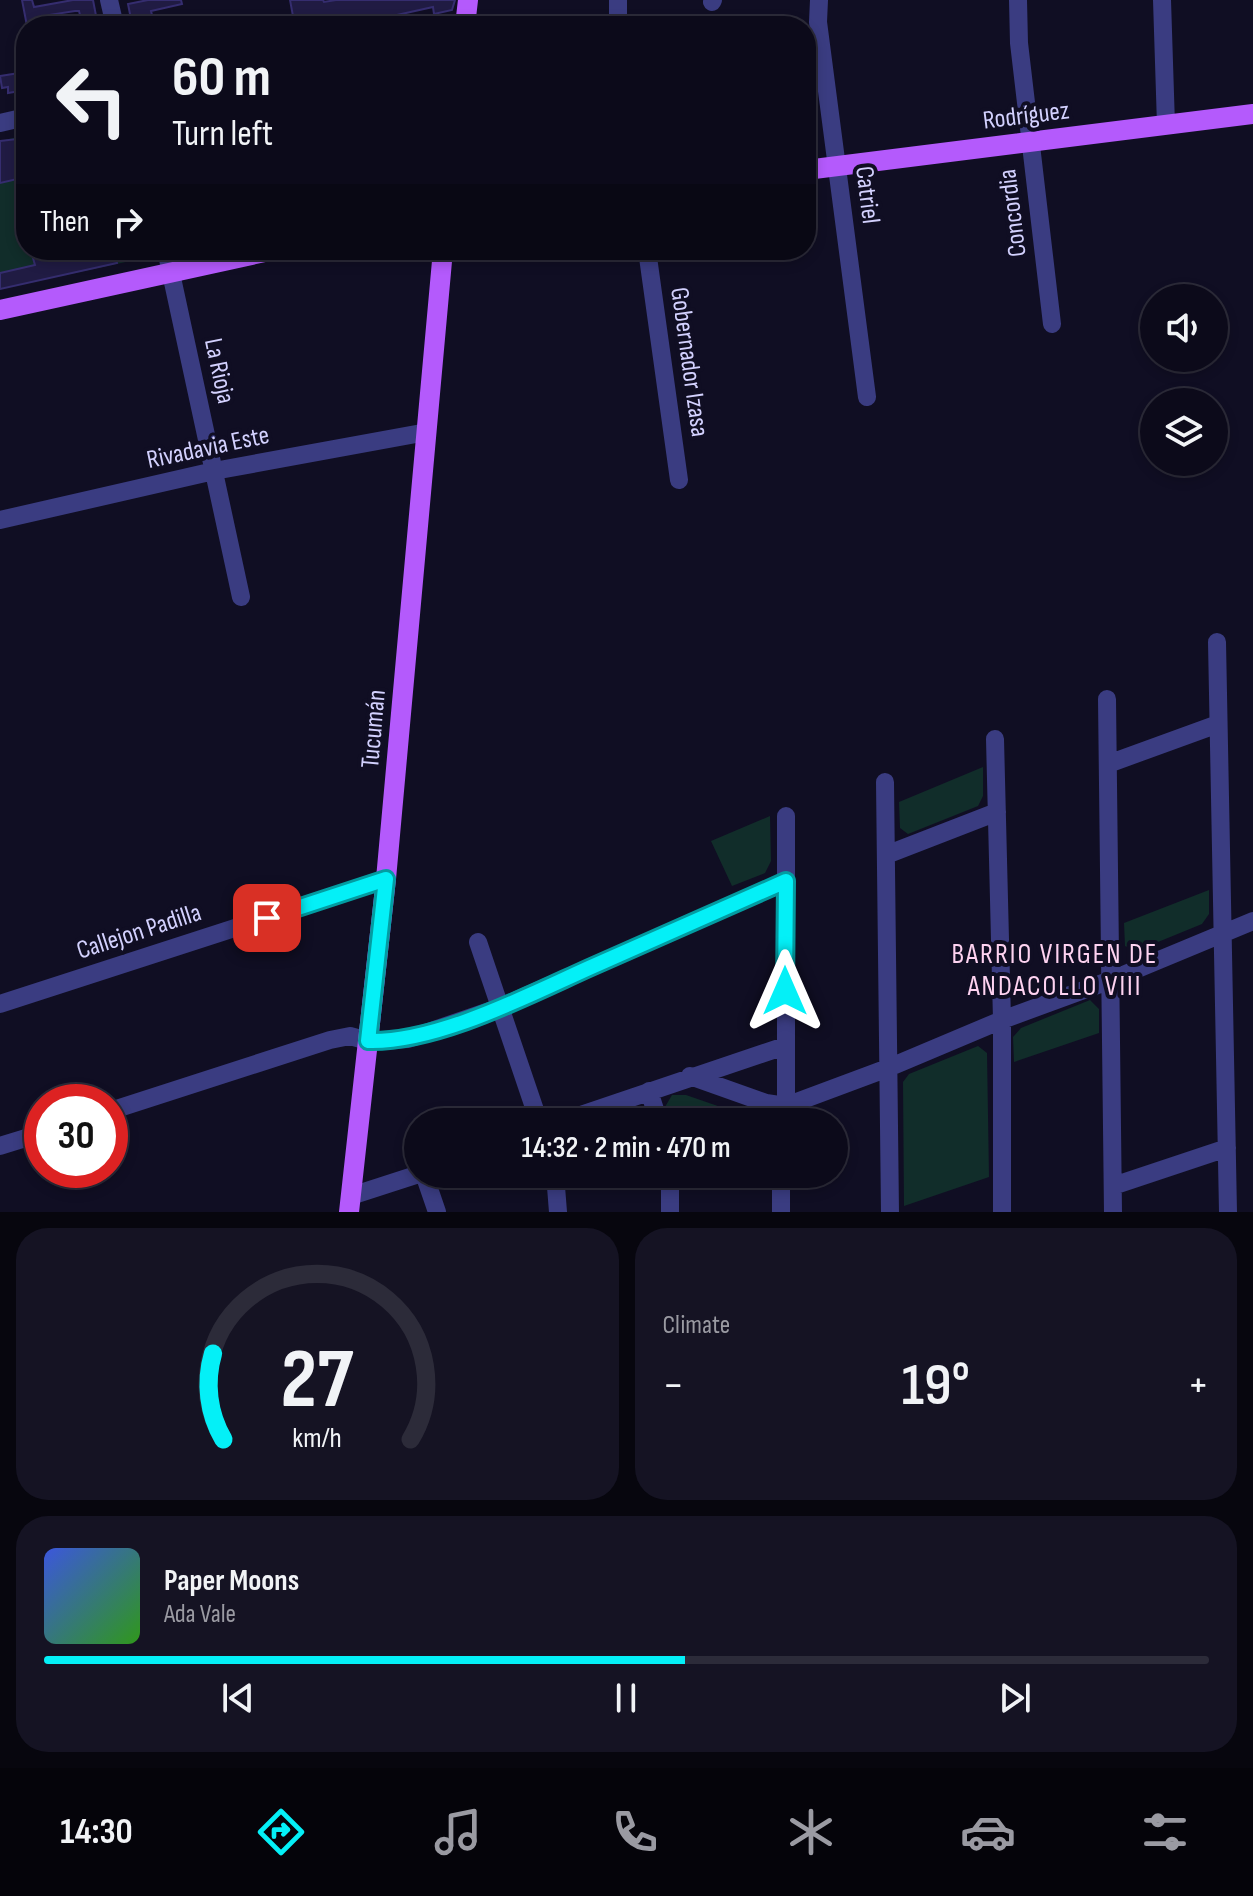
<!DOCTYPE html>
<html lang="en">
<head>
<meta charset="utf-8">
<style>
	:root { --surface:#0c0a1a; --page:#151323; --text:#f1f3f6; --muted:#9a9aa2; --line:#2c2b39; --accent:#04f0f7 }
	body { margin:0; font-family:"Sofia Sans Condensed",sans-serif; background:var(--page); color:var(--text); height:100vh; display:flex; flex-direction:column; font-size:30px; white-space:nowrap }
	* { box-sizing:border-box; margin:0 }
	p { font-size:26px; color:var(--muted) }
	.icon { flex:none; width:44px; height:44px; fill:none; stroke:currentColor; stroke-width:2; stroke-linecap:round; stroke-linejoin:round }
	.map { position:relative; height:1212px; overflow:hidden }
	.panel { display:flex; flex-direction:column; gap:16px; padding:16px; background:#07060e; flex:1 }
	.panel>* { flex:none }
	.banner { position:absolute; left:16px; top:16px; width:800px; height:244px; border-radius:32px; box-shadow:0 4px 12px #0003,0 0 0 2px var(--line); background:#0c0a1a; color:var(--text); overflow:hidden }
	.controls { position:absolute; left:1140px; top:284px; display:grid; gap:16px }
	.controls a { display:grid; place-items:center; width:88px; height:88px; border-radius:50%; background:var(--surface); box-shadow:0 4px 12px #0003,0 0 0 2px var(--line); font-size:40px }
	.speed { position:absolute; left:24px; top:1084px; display:flex; gap:16px; font-size:40px; font-weight:700; text-align:center }
	.speed>* { display:grid; place-content:center; width:104px; height:104px; border-radius:50%; background:var(--surface); box-shadow:0 4px 12px #0003,0 0 0 2px var(--line); line-height:1 }
	.speed .limit { border:12px solid #d22; background:#fff; color:#111 }
	.pin { position:absolute; display:grid; place-items:center; width:68px; height:68px; color:#fff; margin:-34px; border-radius:16px; box-shadow:0 4px 12px #0006 }
	.me { position:absolute; width:88px; margin:-44px; rotate:0deg; stroke-linejoin:round; filter:drop-shadow(0 0 6px #0008) }
	.turn { display:flex; align-items:center; gap:28px; height:168px; padding:0 24px; font-size:36px }
	.turn .icon { width:104px; height:104px; stroke-width:2.5 }
	.turn b { display:block; font-size:56px; line-height:68px }
	.then { display:flex; align-items:center; height:76px; padding:0 24px; background:#0003; gap:16px; font-size:30px }
	.big { font-size:60px; font-weight:600; line-height:1.1 }
	.panel .tile { flex:1; display:flex; flex-direction:column; justify-content:center; gap:12px; min-width:0; padding:0 28px; border-radius:32px; background:var(--page) }
	.panel .dial { align-items:center; gap:0 }
	.dial svg { height:208px; overflow:visible; fill:none; stroke:var(--line); stroke-width:7; stroke-linecap:round; text-anchor:middle }
	.dial text { fill:var(--text); stroke:none }
	.song { display:flex; align-items:center; gap:24px }
	.cover { width:96px; height:96px; border-radius:12px; background:linear-gradient(135deg,hsl(230 70% 55%),hsl(110 70% 35%)) }
	.played { height:8px; border-radius:4px; background:linear-gradient(90deg,var(--accent) 55%,var(--line) 55%) }
	.keys { display:flex; justify-content:space-around; direction:ltr }
	.heat { display:flex; justify-content:space-between; align-items:center; font-size:44px; direction:ltr }
	.panel .tiles { flex:1; display:grid; gap:16px; grid-template-columns:1fr 1fr }
	.tile:last-child { grid-column:span 2 }
	.trip { position:absolute; left:404px; top:1108px; width:444px; height:80px; border-radius:40px; background:var(--surface); box-shadow:0 4px 12px #0003,0 0 0 2px var(--line); font-weight:600; line-height:80px; text-align:center }
	.tabs { display:flex; height:128px; justify-content:space-around; align-items:center; background:#05040a; color:var(--muted) }
	.tabs .icon { width:56px; height:56px }
	.tabs .on { color:var(--accent) }
	.tabs b { font-size:36px; color:var(--text) }
	.map>svg:first-child { display:block }
	.green { fill:#112d2a }
	.building { fill:#201b43; stroke:#352d6f; stroke-width:2 }
	.lines { fill:none; stroke-linecap:round; stroke-linejoin:round }
	.minor { stroke:#3a3c81; stroke-width:18 }
	.major { stroke:#b45afc; stroke-width:20 }
	.route-casing { stroke:#039ca1; stroke-width:20 }
	.route { stroke:#04f0f7; stroke-width:14 }
	.labels { text-anchor:middle; dominant-baseline:central; stroke-width:8; stroke-linejoin:round; paint-order:stroke }
	.street-label { font-size:26px; fill:#d3d1fe; stroke:#100e23 }
	.neighbourhood-label { font-size:28px; letter-spacing:2px; fill:#fed3f1; stroke:#100e23 }
</style>
</head>
<body>
<div class="map">
<svg width="1253" height="1212" viewBox="0 0 1253 1212">
	<rect width="100%" height="100%" fill="#100e23"/>
	<path class="green" d="M 26,135 L 26,250 L 148,250 L 149,257 L 0,289 L 0,141 Z
		M 983,767 L 983,796 L 978,806 L 908,834 L 900,828 L 899,802 Z
		M 770,816 L 771,861 L 765,873 L 732,886 L 711,841 Z
		M 1209,890 L 1209,914 L 1202,924 L 1136,951 L 1125,946 L 1124,923 Z
		M 1090,1000 L 1099,1009 L 1099,1033 L 1014,1062 L 1013,1037 L 1021,1028 Z
		M 978,1046 L 987,1053 L 989,1177 L 904,1206 L 903,1082 L 909,1074 Z
		M 672,1095 L 686,1095 L 764,1122 L 669,1122 L 665,1107 Z"/>
	<path class="building" d="M 22,0 L 32,0 L 34,7 L 73,0 L 93,0 L 98,26 L 82,23 L 79,11 L 75,11 L 49,15 L 51,25 L 27,26 Z
		M 148,0 L 181,0 L 182,4 L 151,11 L 153,19 L 132,24 L 128,4 Z
		M 290,0 L 323,0 L 324,2 L 336,0 L 455,0 L 452,10 L 434,14 L 433,7 L 388,17 L 364,26 L 289,26 L 287,17 L 293,16 Z
		M 26,72 L 26,90 L 8,93 L 8,87 L 2,88 L 0,76 Z
		M 26,138 L 26,177 L 0,183 L 0,141 Z
		M 96,250 L 114,250 L 117,263 L 0,289 L 0,273 L 35,265 L 33,258 L 61,252 L 62,258 Z"/>
	<g class="lines">
		<path class="minor" d="M 109,0 L 115,26
			M 618,0 L 618,26
			M 819,0 L 818,22 L 867,397
			M 1018,0 L 1019,43 L 1052,324
			M 1162,0 L 1166,125
			M 712,2 L 713,0
			M 0,123 L 26,117
			M 166,250 L 241,597
			M 647,250 L 679,480
			M 0,520 L 214,471 L 427,432
			M 1217,642 L 1228,1212
			M 1107,699 L 1113,1212
			M 995,739 L 1002,1020 L 1002,1212
			M 1108,764 L 1218,724
			M 885,782 L 890,1212
			M 886,855 L 997,812
			M 478,942 L 539,1122
			M 0,1004 L 386,879
			M 690,1076 L 766,1103 L 786,1106 L 888,1068 L 1002,1020 L 1111,980 L 1253,921
			M 649,1091 L 659,1122
			M 110,1111 L 330,1040 L 350,1036 L 368,1041 L 408,1039 L 501,1007 L 786,881
			M 560,1122 L 785,1046
			M 780,1122 L 786,1106 L 786,816
			M 0,1146 L 42,1133
			M 424,1174 L 437,1212
			M 555,1174 L 558,1212
			M 670,1174 L 670,1212
			M 781,1174 L 781,1212
			M 1113,1186 L 1227,1148
			M 351,1196 L 419,1174"/>
		<path class="major" d="M 465,26 L 468,0
			M 806,170 L 1253,114
			M 0,310 L 274,250
			M 349,1212 L 386,879 L 443,250"/>
	</g>
	<g class="lines">
		<g class="route-casing">
			<path id="route" d="M 267,918 L 386,879 L 368,1041 C 436,1043 527,996 589,968 C 654,939 720,910 786,881 L 785,991"/>
		</g>
		<use href="#route" class="route"/>
	</g>
	<g class="labels">
		<g class="street-label">
			<text transform="translate(1026 116) rotate(-7)">Rodríguez</text>
			<text transform="translate(867 195) rotate(83)">Catriel</text>
			<text transform="translate(1013 213) rotate(-97)">Concordia</text>
			<text transform="translate(689 362) rotate(82)">Gobernador Izasa</text>
			<text transform="translate(219 371) rotate(78)">La Rioja</text>
			<text transform="translate(208 448) rotate(-12)">Rivadavia Este</text>
			<text transform="translate(374 729) rotate(-85)">Tucumán</text>
			<text transform="translate(139 932) rotate(-18)">Callejon Padilla</text>
		</g>
		<g class="neighbourhood-label">
			<text x="1055" y="954">BARRIO VIRGEN DE<tspan x="1055" dy="32">ANDACOLLO VIII</tspan></text>
		</g>
	</g>
</svg>
<div class="controls">
<a><svg class="icon" aria-label="sound" viewBox="0 0 24 24"><path d="M4 9h4l5-4v14l-5-4H4zM17 9q2 3 0 6"/></svg></a>
<a><svg class="icon" aria-label="layers" viewBox="0 0 24 24"><path d="M12 4l9 5-9 5-9-5zM3 14l9 5 9-5"/></svg></a>
</div>
<div class="speed"><div class="limit">30</div></div>
<div class="pin" style="left:267px;top:918px;background:#d93025"><svg class="icon" aria-label="arrive" viewBox="0 0 24 24"><path d="M6 21V4h12l-3 4 3 4H6"/></svg></div>
<svg class="me" style="left:785px;top:991px" viewBox="-20 -20 40 40"><path d="M0-17L14 15 0 8-14 15z" fill="#04f0f7" stroke="#fff" stroke-width="4"/></svg>
<div class="trip">14:32 · 2 min · 470 m</div>
<div class="banner">
<div class="turn"><svg class="icon" aria-label="left" viewBox="0 0 24 24"><path d="M17 20v-9H6M10 6l-5 5 5 5"/></svg><div><b>60 m</b>Turn left</div></div>
<div class="then">Then<svg class="icon" aria-label="right" viewBox="0 0 24 24"><path d="M7 20v-9h11M14 6l5 5-5 5"/></svg></div>
</div>
</div>
<section class="panel">
<div class="tiles">
<div class="tile dial"><svg viewBox="0 0 100 80">
<path d="M14 69A42 42 0 1 1 86 69"/>
<path d="M14 69A42 42 0 0 1 10 36" stroke="#04f0f7"/>
<text x="50" y="56" font-size="32" font-weight="700">27</text>
<text x="50" y="72" font-size="11">km/h</text>
</svg></div>
<div class="tile"><p>Climate</p>
<div class="heat"><a>−</a><b class="big">19°</b><a>+</a></div>
</div>
<div class="tile">
<div class="song"><i class="cover"></i><div><b>Paper Moons</b><p>Ada Vale</p></div></div>
<div class="played"></div>
<div class="keys"><svg class="icon" aria-label="previous" viewBox="0 0 24 24"><path d="M18 5L8 12l10 7zM5 5v14"/></svg><svg class="icon" aria-label="pause" viewBox="0 0 24 24"><path d="M8 5v14M16 5v14"/></svg><svg class="icon" aria-label="next" viewBox="0 0 24 24"><path d="M6 5l10 7-10 7zM19 5v14"/></svg></div>
</div>
</div>
</section>
<nav class="tabs">
<b>14:30</b>
<svg class="icon on" aria-label="directions" viewBox="0 0 24 24"><path d="M12 3l9 9-9 9-9-9zM9 14v-3h6M13 9l2 2-2 2"/></svg>
<svg class="icon" aria-label="music" viewBox="0 0 24 24"><path d="M9 18V5l10-2v13"/><circle cx="6" cy="18" r="3"/><circle cx="16" cy="16" r="3"/></svg>
<svg class="icon" aria-label="phone" viewBox="0 0 24 24"><path d="M5 4h4l2 5-3 2q2 4 5 5l2-3 5 2v4C11 20 4 13 5 4z"/></svg>
<svg class="icon" aria-label="climate" viewBox="0 0 24 24"><path d="M12 3v18M4 7l16 10M4 17L20 7"/></svg>
<svg class="icon" aria-label="car" viewBox="0 0 24 24"><path d="M5 17H2v-5l4-1 3-4h7l3 4 3 1v5h-3M9 17h6M6 11h13"/><circle cx="7" cy="17" r="2"/><circle cx="17" cy="17" r="2"/></svg>
<svg class="icon" aria-label="filters" viewBox="0 0 24 24"><path d="M4 7h16M4 17h16"/><circle cx="9" cy="7" r="2"/><circle cx="15" cy="17" r="2"/></svg>
</nav>
</body>
</html>
